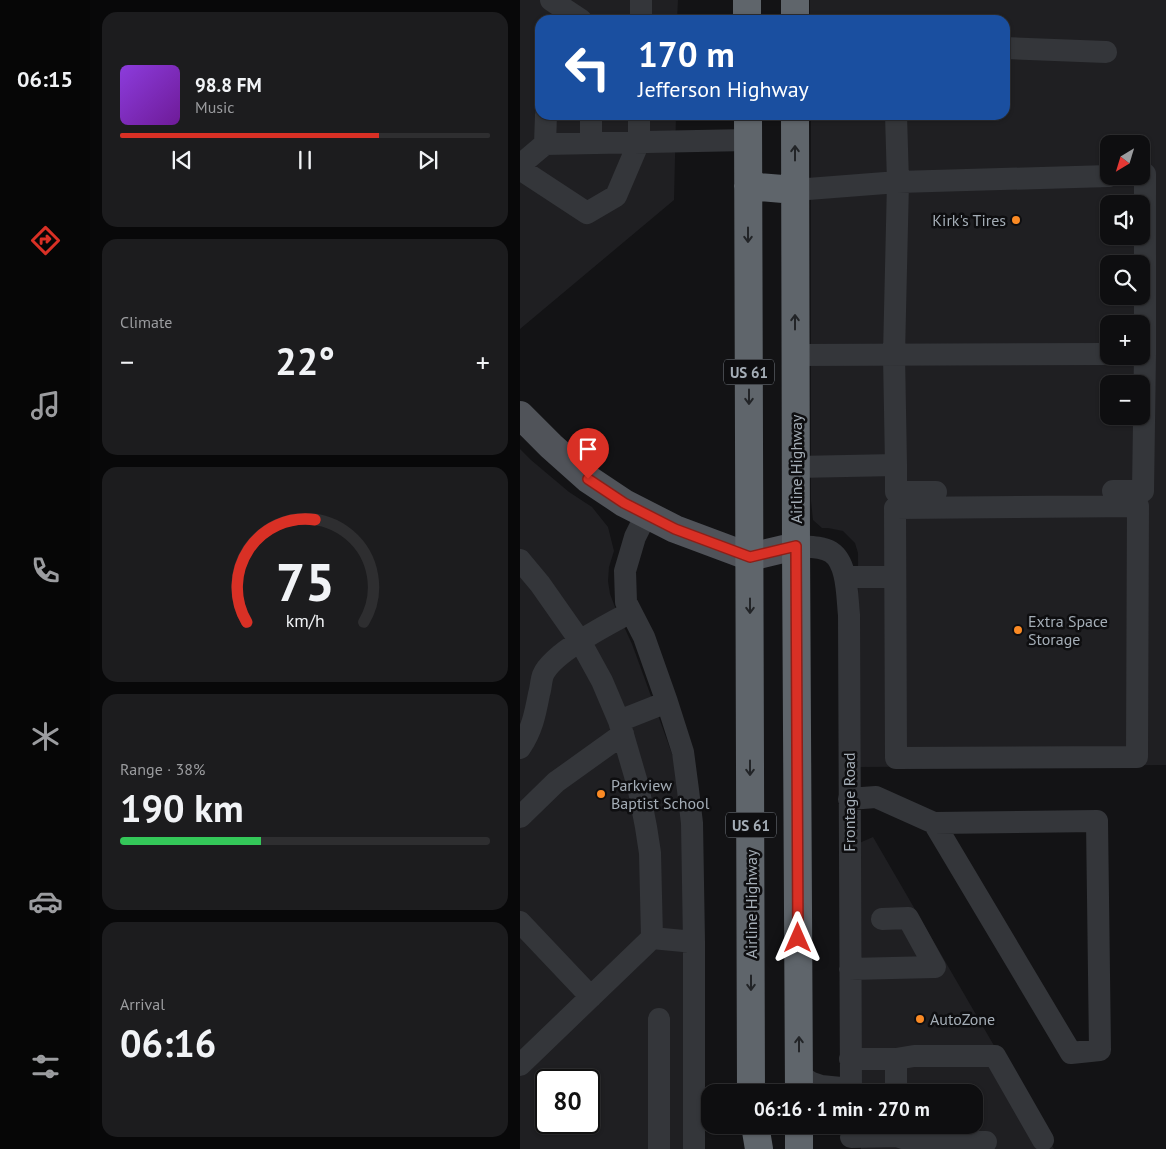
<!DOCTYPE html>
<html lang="en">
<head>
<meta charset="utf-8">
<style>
	:root { --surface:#0e0e10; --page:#1c1c1e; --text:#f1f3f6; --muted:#9b9c9f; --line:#2e2e30; --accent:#d93025 }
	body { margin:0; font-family:"PT Sans",sans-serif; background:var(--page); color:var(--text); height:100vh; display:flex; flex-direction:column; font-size:19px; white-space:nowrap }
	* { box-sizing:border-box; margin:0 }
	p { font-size:16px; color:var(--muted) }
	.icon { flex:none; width:28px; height:28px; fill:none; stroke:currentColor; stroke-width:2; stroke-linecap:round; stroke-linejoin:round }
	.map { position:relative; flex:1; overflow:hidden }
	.details { display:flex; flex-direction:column; gap:12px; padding:12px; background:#080809; width:430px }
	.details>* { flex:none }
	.hud { position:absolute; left:15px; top:15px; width:475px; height:105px; border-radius:15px; box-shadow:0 1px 4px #0004,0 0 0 1px var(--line); background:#1a4fa0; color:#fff; overflow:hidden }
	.needle { width:32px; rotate:218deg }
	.tools { position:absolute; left:580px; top:135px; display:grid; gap:10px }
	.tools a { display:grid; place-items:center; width:50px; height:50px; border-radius:10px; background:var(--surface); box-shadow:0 1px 4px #0004,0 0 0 1px var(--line); font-size:25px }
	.speed { position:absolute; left:15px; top:1069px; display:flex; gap:10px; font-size:25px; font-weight:700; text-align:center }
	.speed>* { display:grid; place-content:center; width:65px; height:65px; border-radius:50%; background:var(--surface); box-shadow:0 1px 4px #0004,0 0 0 1px var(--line); line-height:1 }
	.speed .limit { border:2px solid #111; border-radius:8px; background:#fff; color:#111 }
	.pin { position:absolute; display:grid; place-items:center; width:42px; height:42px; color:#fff; margin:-51px -21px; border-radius:50% 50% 50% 0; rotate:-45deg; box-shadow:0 0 5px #0007 }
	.pin .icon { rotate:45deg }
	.me { position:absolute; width:55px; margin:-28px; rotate:0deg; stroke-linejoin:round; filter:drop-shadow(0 0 4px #0008) }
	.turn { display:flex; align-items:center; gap:18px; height:105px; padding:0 20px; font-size:22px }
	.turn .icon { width:65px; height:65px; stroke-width:2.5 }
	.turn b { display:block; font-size:35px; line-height:42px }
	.big { font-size:38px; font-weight:700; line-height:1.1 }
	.details .widget { flex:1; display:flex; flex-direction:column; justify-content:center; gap:8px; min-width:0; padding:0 18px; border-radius:15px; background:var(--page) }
	.details .dial { align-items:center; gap:0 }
	.dial svg { height:130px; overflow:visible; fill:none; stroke:var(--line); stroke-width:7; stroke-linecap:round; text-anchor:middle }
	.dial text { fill:var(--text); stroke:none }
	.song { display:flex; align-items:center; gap:15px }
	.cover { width:60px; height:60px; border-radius:8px; background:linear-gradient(135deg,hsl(270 70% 55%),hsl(280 70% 35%)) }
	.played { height:5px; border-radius:2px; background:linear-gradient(90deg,var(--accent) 70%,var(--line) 70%) }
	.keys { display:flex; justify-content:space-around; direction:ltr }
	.heat { display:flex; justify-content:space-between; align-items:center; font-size:28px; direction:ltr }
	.charge { height:8px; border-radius:4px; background:linear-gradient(90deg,#34c759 38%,var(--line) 0) }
	.trip { position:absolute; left:181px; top:1084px; width:282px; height:50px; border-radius:15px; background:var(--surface); box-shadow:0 1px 4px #0004,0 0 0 1px var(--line); font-weight:700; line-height:50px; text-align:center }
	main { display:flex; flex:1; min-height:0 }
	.menu { display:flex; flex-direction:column; width:90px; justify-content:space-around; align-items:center; background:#060606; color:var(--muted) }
	.menu .icon { width:35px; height:35px }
	.menu .current { color:var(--accent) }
	.menu b { font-size:22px; color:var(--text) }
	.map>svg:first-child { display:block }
	.built { fill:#1f1f22; fill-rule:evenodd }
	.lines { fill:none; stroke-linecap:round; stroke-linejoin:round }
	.minor { stroke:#34363a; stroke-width:22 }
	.major { stroke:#505359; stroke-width:28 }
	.highway { stroke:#5f656b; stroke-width:28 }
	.oneway { stroke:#222427 }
	.route-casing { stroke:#8d1f18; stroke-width:12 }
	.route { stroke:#d93025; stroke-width:9 }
	.poi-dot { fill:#fb8a24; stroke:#0e0e10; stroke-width:2 }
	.labels { text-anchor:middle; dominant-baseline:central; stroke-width:5; stroke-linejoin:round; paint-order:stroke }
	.shield { fill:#0e0e10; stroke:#777d84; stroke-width:1 }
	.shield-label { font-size:15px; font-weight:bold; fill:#a4adb6 }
	.poi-label { font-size:16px; fill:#a4adb6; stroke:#0e0e10; text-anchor:start }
	.street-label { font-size:16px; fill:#a4adb6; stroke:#0e0e10 }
</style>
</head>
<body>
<main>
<nav class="menu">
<b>06:15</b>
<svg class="icon current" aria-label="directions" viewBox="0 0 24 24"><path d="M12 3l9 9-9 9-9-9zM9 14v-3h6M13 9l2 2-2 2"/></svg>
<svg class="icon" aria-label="music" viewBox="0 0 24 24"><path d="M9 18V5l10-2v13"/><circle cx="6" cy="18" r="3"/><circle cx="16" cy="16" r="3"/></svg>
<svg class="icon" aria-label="phone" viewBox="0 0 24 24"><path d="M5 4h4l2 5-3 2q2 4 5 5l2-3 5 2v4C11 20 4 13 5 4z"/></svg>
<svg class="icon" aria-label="climate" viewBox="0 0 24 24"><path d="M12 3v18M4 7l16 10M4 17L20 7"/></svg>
<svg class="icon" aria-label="car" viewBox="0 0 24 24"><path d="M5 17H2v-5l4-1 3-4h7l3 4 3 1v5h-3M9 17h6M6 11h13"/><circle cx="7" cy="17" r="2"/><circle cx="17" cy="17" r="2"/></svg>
<svg class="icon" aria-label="filters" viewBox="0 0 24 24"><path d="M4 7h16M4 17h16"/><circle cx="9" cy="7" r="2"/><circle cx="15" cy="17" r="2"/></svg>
</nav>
<section class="details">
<div class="widget">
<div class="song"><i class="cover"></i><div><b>98.8 FM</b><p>Music</p></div></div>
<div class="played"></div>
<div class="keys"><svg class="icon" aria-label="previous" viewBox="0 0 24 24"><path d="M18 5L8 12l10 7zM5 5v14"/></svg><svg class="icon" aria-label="pause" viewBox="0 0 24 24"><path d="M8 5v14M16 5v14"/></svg><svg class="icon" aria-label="next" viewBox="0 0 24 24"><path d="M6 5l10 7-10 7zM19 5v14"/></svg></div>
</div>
<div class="widget"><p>Climate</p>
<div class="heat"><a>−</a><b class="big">22°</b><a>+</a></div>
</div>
<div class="widget dial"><svg viewBox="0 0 100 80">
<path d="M14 69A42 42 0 1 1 86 69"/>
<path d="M14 69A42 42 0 0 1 56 6" stroke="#d93025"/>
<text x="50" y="56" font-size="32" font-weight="700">75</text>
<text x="50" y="72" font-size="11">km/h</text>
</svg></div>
<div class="widget"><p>Range · 38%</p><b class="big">190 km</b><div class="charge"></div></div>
<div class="widget"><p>Arrival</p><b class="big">06:16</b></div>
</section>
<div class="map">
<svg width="646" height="1149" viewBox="0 0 646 1149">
	<rect width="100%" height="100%" fill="#131315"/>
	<path class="built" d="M 0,0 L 158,0 L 157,20 L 20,20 L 20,115 L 156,115 L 154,200 L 0,329 Z
		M 290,0 L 646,0 L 646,765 L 339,767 L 338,553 L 335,543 L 323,531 L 308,528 L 302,528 L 293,520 L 291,501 L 291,115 L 485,115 L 485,20 L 290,20 ZM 589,144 L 621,144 L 621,176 L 589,176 ZM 589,204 L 621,204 L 621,236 L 589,236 ZM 589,264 L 621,264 L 621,296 L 589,296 ZM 589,324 L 621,324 L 621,356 L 589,356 ZM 589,384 L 621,384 L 621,416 L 589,416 Z
		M 0,449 L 11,460 L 49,492 L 72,507 L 88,527 L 94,551 L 89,567 L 88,581 L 90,594 L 95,607 L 112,644 L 159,773 L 164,815 L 168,1149 L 0,1149 ZM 26,1080 L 69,1080 L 69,1122 L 26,1122 Z
		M 353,837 L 534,1149 L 341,1149 L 340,1125 L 455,1125 L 455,1092 L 340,1092 L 337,844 Z"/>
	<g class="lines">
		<path class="minor" d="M 31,0 L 61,20
			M 121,20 L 121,0
			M 485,48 L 586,52
			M 71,143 L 71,115
			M 25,144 L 26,115
			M 0,165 L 25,144 L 228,140
			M 0,169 L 67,213 L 96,196 L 119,142 L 119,115
			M 275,190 L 378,182 L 589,176
			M 275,355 L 589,354
			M 376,465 L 374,355 L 378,182 L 376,115
			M 276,467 L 376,465 L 376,492 L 416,492
			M 593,491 L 623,491 L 625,354 L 625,174 L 621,175
			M 618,506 L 617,757 L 376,758 L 375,508 Z
			M 126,515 L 115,537 L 105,571 L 106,602 L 124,637 L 147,702 L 163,752 L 168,790 L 172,823 L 174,942 L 174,1149
			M 276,546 C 287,547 301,546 311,552 C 328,563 327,597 329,615 L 331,1092
			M 0,560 L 20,584 L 60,641 L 82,681 L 99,721 L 118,786 L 126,827 L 130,853 L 132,938 L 0,1065
			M 325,577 L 375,577
			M 99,721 L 147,702
			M 0,748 C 12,730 15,715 19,694 C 21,688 21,680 23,675 C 32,653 90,623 111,612
			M 329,799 L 356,797 L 414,823 L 551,1053 L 580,1050 L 577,821 L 414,823
			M 0,817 L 36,782 L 103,734
			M 0,922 L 71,997
			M 132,938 L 174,942
			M 330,969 L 415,967 L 388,918 L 362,919
			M 330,1059 L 376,1059 L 376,1092
			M 376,1059 L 394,1056 L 475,1056 L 523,1140
			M 279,1075 L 292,1083 L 301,1086 L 331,1089
			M 377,1136 L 395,1142 L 466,1142
			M 331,1137 L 377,1136 L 377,1125
			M 139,1149 L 139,1019"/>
		<path class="major" d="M 0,415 L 31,446 L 68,479 L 104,503 L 155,529 L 230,557 L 276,546"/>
		<path class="highway" d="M 227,0 L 227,20
			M 275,0 L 275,20
			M 228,115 L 231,1092
			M 275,115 L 276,546 L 279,1092
			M 228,186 L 275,190
			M 235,1125 L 239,1149
			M 279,1149 L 279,1125"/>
	</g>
	<defs><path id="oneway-shaft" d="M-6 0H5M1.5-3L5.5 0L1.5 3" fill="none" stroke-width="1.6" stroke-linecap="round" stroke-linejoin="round" transform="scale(1.25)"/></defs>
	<g class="oneway">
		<use href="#oneway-shaft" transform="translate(275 153) rotate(-90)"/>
		<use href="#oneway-shaft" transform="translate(228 235) rotate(90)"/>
		<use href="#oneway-shaft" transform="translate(275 322) rotate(-90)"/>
		<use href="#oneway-shaft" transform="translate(229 397) rotate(90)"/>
		<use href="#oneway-shaft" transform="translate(230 606) rotate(90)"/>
		<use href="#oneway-shaft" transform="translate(230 768) rotate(90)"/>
		<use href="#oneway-shaft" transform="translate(231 983) rotate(90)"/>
		<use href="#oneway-shaft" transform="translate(279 1044) rotate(-90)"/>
	</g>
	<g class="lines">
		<g class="route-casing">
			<path id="route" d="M 68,479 L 104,503 L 155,529 L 230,557 L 276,546 L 278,938"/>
		</g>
		<use href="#route" class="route"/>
	</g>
	<g class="poi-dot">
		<circle cx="496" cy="220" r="5"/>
		<circle cx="498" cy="630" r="5"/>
		<circle cx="81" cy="794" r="5"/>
		<circle cx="400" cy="1019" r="5"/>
	</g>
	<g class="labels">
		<g class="shield">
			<rect x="204" y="359.5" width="50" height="25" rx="4"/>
			<rect x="206" y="812.5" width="50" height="25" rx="4"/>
		</g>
		<g class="shield-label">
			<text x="229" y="372">US 61</text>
			<text x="231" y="825">US 61</text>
		</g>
		<g class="poi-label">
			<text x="486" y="220" text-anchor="end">Kirk's Tires</text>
			<text x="508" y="621">Extra Space<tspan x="508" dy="18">Storage</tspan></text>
			<text x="91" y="785">Parkview<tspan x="91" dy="18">Baptist School</tspan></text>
			<text x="410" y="1019">AutoZone</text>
		</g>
		<g class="street-label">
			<text transform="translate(276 469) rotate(-90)">Airline Highway</text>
			<text transform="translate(329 802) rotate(-90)">Frontage Road</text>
			<text transform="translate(231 904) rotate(-90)">Airline Highway</text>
		</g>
	</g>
</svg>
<div class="tools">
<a><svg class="needle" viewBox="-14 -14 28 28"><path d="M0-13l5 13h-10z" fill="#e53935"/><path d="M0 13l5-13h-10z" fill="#9b9c9f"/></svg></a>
<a><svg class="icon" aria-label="sound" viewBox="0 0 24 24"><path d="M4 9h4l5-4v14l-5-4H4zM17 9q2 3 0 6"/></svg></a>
<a><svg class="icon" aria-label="search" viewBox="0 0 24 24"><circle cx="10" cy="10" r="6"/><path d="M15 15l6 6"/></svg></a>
<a>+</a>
<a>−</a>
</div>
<div class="speed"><div class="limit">80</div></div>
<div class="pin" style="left:68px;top:479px;background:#d93025"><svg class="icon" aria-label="arrive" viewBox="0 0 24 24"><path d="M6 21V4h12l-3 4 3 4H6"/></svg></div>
<svg class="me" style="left:278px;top:938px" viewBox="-20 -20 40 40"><path d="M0-17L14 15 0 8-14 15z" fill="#d93025" stroke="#fff" stroke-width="4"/></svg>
<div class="trip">06:16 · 1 min · 270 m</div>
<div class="hud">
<div class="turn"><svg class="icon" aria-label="left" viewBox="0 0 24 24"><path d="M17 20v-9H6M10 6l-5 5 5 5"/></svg><div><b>170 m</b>Jefferson Highway</div></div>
</div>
</div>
</main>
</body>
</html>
